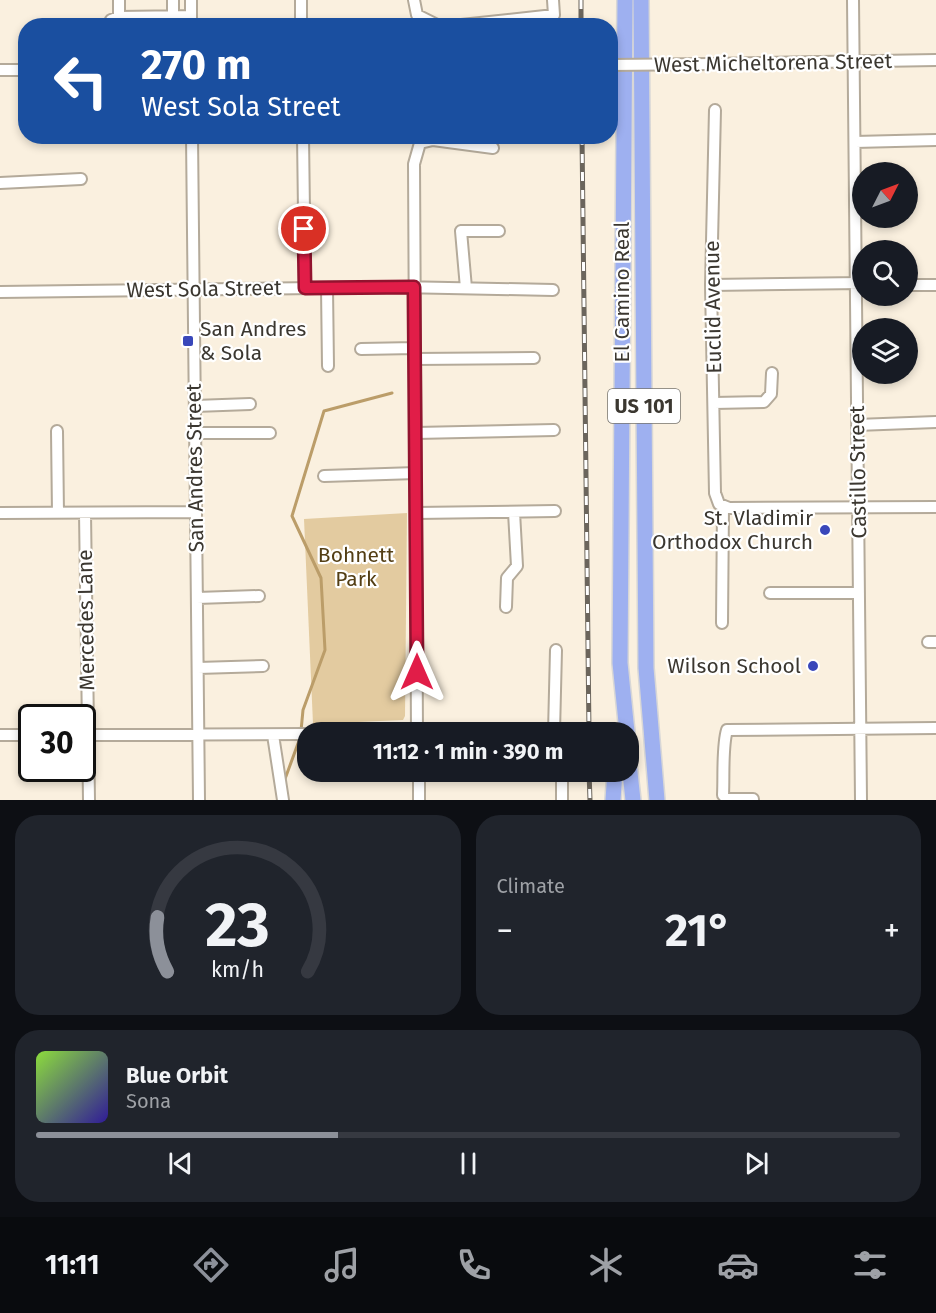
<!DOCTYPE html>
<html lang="en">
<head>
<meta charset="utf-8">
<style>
	:root { --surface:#171b24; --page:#20242c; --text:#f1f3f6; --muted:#9ea1a6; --line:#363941; --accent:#8c9099 }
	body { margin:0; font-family:"Fira Sans",sans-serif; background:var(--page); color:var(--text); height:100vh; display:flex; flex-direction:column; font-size:22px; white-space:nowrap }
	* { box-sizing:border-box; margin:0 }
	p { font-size:20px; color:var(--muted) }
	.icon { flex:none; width:33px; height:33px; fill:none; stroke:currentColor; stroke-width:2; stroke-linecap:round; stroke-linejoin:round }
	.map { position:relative; height:800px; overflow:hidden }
	.sheet { display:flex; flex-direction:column; gap:15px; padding:15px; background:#0d0f14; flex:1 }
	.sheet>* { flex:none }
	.guide { position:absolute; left:18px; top:18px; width:600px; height:126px; border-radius:24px; box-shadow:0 3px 9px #0003; background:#1a4fa0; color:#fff; overflow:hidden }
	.needle { width:39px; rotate:48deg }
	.buttons { position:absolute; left:852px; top:162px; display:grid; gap:12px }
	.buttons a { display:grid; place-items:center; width:66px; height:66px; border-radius:50%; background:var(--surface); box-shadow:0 3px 9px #0003; font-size:30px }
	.speed { position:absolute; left:18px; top:704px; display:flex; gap:12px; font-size:30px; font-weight:700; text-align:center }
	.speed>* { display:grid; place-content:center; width:78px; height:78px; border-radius:50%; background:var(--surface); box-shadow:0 3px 9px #0003; line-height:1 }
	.speed .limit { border:3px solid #111; border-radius:9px; background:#fff; color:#111 }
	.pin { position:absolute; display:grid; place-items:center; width:51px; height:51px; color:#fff; margin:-26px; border:3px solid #fff; border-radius:50%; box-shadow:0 2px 6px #0007 }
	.me { position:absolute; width:66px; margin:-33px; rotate:0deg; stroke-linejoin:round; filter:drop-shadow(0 0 4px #0008) }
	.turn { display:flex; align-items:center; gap:21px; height:126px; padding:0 24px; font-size:27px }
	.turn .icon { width:78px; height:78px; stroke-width:2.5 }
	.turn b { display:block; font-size:42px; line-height:51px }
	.big { font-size:45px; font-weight:700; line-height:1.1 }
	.sheet .widget { flex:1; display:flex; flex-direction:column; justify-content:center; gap:9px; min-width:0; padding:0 21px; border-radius:24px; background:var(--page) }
	.sheet .dial { align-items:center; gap:0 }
	.dial svg { height:156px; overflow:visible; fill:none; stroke:var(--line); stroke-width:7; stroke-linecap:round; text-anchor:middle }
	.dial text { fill:var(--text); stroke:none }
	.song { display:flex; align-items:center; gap:18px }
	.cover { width:72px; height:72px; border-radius:9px; background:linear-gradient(135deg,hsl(90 70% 55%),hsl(250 70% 35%)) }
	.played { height:6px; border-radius:3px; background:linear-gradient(90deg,var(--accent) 35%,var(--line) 35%) }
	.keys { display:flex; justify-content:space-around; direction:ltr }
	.heat { display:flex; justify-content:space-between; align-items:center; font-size:33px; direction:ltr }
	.sheet .tiles { flex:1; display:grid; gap:15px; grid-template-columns:1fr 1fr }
	.widget:last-child { grid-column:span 2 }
	.trip { position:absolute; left:297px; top:722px; width:342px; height:60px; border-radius:24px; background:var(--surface); box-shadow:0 3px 9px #0003; font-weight:700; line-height:60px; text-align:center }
	.tabs { display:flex; height:96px; justify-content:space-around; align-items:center; background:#090b0e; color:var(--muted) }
	.tabs .icon { width:42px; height:42px }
	.tabs .selected { color:var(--accent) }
	.tabs b { font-size:27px; color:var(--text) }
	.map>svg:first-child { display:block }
	.green { fill:#e3cba0 }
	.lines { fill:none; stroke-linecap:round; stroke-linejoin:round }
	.stream { stroke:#bb9d69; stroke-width:3 }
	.minor-casing { stroke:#b4aa9a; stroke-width:14 }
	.highway-casing { stroke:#d8d7d6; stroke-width:18 }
	.minor { stroke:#fff; stroke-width:10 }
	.highway { stroke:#9eb0f0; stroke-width:15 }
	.rail-casing { stroke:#6b655c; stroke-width:5 }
	.rail { stroke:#fff; stroke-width:3; stroke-dasharray:9; stroke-linecap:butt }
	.minor-bridge-casing { stroke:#b4aa9a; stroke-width:14; stroke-linecap:butt }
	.minor-bridge { stroke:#fff; stroke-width:10 }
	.route-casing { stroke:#92132f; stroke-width:15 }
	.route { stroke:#e11d48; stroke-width:10 }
	.poi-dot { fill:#3947ba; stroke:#fff; stroke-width:2 }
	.labels { text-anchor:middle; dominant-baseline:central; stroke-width:4.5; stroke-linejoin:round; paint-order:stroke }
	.shield { fill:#fff; stroke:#76736e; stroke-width:1.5 }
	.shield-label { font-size:20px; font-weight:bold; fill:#3b3730 }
	.street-label { font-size:21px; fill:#3b3730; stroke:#fff }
	.poi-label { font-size:21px; fill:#3b3730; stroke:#fff; text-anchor:end }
	.park-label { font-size:21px; fill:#533e14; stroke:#fff }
</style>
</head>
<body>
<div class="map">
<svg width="936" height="800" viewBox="0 0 936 800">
	<rect width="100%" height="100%" fill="#faf0df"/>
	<path class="green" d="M 407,513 L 405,716 L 403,720 L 313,724 L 304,519 Z"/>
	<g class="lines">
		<path class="stream" d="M 301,731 L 303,710 L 325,650 L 321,578 L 292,516 L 324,411 L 392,393
			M 285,779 L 300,738"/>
		<g class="minor-casing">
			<path id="minor" d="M 119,0 L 119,17
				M 191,0 L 191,26
				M 301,0 L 301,26
				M 414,0 L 417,15 L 439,26
				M 853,0 L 861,800
				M 173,16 L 173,0
				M 108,26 L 111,20 L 119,17 L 191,16
				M 452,26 L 554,15 L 553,0
				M 712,64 L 936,60
				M 0,70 L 26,70
				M 715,110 L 711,285 L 715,493 L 719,504 L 729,508 L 936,507
				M 192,136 L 199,800
				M 303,136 L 305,288
				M 855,142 L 936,140
				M 0,183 L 81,179
				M 711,285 L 861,283
				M 908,285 L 936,285
				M 327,288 L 328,366
				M 466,288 L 461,231 L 499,231
				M 0,292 L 399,287 L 553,290
				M 361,349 L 415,348
				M 415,359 L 534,358
				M 714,403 L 764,402 L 771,394 L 772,373
				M 195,406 L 250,404
				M 857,425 L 936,422
				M 57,431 L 58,513
				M 195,433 L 270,433
				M 416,433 L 554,430
				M 324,476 L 416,473
				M 0,513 L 196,512
				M 85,513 L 89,800
				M 416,513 L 555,511
				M 770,593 L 859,593
				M 197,598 L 259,596
				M 506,607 L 507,578 L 517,566 L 514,512
				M 722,623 L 723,507
				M 928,642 L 936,642
				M 198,668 L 263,666
				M 382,732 L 480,732
				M 417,732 L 414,164 L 420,143 L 433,140 L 493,148
				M 554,732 L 556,650
				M 0,735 L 32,735
				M 83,735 L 308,734
				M 273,735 L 283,800
				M 419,771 L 419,800
				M 562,771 L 562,800
				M 753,799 L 727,799 L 723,795 C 724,776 722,746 727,730 L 936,728"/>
		</g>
		<g class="highway-casing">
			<path id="highway" d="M 625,0 L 620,663 L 627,732
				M 641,0 L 646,668 L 657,800
				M 628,754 L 633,800
				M 613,800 L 615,771"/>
		</g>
		<use href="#minor" class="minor"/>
		<use href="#highway" class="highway"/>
		<g class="rail-casing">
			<path id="rail" d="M 581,0 L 581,26
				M 582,136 L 589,732
				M 589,771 L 590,800"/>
		</g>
		<use href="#rail" class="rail"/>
		<g class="minor-bridge-casing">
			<path id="minor-bridge" d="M 610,65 L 712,64"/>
		</g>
		<use href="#minor-bridge" class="minor-bridge"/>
	</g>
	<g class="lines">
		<g class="route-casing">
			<path id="route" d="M 304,229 L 305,288 L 414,287 L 417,672"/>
		</g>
		<use href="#route" class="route"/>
	</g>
	<g class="poi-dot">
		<rect x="182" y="335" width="12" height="12" rx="3"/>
		<circle cx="825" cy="530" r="6"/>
		<circle cx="813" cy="666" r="6"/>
	</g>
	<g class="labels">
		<rect class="shield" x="608" y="389" width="72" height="34" rx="4.5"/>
		<g class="shield-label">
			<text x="644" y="406">US 101</text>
		</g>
		<g class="street-label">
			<text transform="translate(773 63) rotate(-1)">West Micheltorena Street</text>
			<text transform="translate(204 289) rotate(-1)">West Sola Street</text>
			<text transform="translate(622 292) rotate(-90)">El Camino Real</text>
			<text transform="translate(713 307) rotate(-91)">Euclid Avenue</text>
			<text transform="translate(195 468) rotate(-91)">San Andres Street</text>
			<text transform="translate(858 472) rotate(-91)">Castillo Street</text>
			<text transform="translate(86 620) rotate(-91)">Mercedes Lane</text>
		</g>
		<g class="poi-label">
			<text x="200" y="329" text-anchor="start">San Andres<tspan x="200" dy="24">&amp; Sola</tspan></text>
			<text x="813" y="518">St. Vladimir<tspan x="813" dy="24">Orthodox Church</tspan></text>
			<text x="801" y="666">Wilson School</text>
		</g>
		<g class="park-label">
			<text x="356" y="555">Bohnett<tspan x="356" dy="24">Park</tspan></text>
		</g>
	</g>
</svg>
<div class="buttons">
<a><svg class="needle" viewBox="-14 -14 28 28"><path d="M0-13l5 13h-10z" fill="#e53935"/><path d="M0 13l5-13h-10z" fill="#9ea1a6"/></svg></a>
<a><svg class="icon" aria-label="search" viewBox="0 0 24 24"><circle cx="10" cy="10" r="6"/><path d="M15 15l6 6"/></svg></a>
<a><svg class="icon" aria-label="layers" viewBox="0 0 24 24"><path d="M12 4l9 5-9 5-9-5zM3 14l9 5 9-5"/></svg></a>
</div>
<div class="speed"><div class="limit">30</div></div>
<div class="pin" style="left:304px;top:229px;background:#d93025"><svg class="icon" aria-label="arrive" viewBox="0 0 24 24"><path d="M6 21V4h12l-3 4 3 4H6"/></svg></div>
<svg class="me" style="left:417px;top:672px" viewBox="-20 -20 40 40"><path d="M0-17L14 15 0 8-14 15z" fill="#e11d48" stroke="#fff" stroke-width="4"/></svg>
<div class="trip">11:12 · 1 min · 390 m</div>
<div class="guide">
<div class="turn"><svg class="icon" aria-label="left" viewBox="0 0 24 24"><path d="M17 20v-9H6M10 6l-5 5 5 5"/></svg><div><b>270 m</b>West Sola Street</div></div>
</div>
</div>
<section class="sheet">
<div class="tiles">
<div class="widget dial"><svg viewBox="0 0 100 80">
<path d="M14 69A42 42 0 1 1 86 69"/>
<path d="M14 69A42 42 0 0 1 9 41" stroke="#8c9099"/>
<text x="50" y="56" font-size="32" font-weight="700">23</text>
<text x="50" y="72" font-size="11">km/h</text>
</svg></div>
<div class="widget"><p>Climate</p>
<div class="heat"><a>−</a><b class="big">21°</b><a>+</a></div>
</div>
<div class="widget">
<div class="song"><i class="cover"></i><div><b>Blue Orbit</b><p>Sona</p></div></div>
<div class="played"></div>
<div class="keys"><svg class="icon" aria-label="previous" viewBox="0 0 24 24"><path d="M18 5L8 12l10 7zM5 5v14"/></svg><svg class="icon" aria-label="pause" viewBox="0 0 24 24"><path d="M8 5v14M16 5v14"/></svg><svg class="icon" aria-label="next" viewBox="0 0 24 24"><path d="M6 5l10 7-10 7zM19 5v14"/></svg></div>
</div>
</div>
</section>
<nav class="tabs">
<b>11:11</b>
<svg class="icon selected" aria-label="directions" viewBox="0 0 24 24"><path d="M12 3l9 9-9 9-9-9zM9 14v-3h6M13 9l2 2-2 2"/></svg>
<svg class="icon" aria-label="music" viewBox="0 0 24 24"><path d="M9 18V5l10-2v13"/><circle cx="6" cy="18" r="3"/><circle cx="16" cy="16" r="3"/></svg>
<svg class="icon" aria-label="phone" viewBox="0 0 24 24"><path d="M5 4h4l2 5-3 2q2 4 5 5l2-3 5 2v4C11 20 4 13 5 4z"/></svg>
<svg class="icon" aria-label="climate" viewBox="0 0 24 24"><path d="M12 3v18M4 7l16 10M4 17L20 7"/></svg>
<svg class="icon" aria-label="car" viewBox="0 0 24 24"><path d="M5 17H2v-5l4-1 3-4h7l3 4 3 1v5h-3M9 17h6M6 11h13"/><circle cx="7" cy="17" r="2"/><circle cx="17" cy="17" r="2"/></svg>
<svg class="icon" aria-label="filters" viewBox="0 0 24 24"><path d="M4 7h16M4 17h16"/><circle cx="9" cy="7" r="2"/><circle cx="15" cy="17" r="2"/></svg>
</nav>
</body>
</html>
